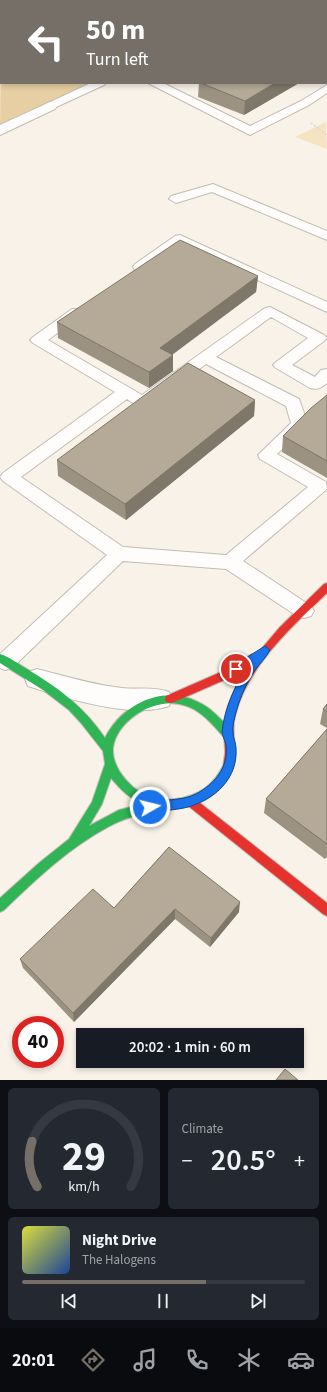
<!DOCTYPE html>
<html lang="en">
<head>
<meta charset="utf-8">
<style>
	:root { --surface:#171b24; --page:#242831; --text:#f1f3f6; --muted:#9ea1a6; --line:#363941; --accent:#756f67 }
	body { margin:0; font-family:"Source Sans 3",sans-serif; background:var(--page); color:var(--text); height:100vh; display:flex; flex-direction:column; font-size:15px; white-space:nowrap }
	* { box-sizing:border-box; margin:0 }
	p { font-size:13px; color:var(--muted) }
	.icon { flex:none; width:22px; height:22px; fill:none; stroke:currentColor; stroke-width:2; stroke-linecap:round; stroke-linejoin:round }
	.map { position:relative; height:1080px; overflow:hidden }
	.panel { display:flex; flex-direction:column; gap:8px; padding:8px; background:#0d0f14; flex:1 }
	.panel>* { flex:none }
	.banner { position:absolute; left:0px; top:0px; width:327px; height:84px; box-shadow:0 2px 6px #0003; background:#756f67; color:#fff; overflow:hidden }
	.speed { position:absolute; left:12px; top:1016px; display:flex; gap:8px; font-size:20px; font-weight:700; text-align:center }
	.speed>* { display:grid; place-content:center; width:52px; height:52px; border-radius:50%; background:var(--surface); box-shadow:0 2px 6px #0003; line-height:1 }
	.speed .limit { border:6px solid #d22; background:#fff; color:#111 }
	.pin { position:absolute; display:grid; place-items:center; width:34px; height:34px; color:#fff; margin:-17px; border:2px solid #fff; border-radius:50%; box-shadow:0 1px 4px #0007 }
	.me { position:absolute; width:44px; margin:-22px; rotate:82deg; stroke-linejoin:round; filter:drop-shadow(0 0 3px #0008) }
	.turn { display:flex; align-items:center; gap:14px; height:84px; padding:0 20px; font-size:18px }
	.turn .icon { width:52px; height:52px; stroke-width:2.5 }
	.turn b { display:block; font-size:28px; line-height:34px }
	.big { font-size:30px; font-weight:600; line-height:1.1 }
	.panel .tile { flex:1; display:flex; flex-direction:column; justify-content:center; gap:6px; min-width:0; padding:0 14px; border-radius:6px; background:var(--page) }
	.panel .dial { align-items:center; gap:0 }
	.dial svg { height:104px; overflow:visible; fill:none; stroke:var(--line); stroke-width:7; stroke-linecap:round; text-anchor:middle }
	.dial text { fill:var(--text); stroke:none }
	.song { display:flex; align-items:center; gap:12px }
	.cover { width:48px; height:48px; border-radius:6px; background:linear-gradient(135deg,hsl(60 70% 55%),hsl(220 70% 35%)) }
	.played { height:4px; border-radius:2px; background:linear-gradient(90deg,var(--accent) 65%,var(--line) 65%) }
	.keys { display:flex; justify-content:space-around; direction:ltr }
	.heat { display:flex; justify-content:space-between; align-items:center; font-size:22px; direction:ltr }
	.panel .tiles { flex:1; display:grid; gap:8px; grid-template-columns:1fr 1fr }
	.tile:last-child { grid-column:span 2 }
	.trip { position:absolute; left:76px; top:1028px; width:228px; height:40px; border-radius:0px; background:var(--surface); box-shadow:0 2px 6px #0003; font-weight:600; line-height:40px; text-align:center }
	.tab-bar { display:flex; height:64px; justify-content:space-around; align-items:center; background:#090b0e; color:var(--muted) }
	.tab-bar .icon { width:28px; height:28px }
	.tab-bar .selected { color:var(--accent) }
	.tab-bar b { font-size:18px; color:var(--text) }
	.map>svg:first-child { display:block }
	.green { fill:#f6e3c2 }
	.forest { fill:#e7cfa3 }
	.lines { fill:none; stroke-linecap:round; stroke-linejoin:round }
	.lane-casing { stroke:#c2bcb4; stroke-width:2 }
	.street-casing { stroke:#c2bcb4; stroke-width:2 }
	.fast-casing { stroke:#c2bcb4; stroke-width:2 }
	.jam-casing { stroke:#c2bcb4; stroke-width:2 }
	.path { stroke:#d8d7d4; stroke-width:1.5; stroke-dasharray:2 1.5; stroke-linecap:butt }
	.lane { fill:#fefdfc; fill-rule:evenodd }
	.street { fill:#fefdfc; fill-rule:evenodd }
	.fast { fill:#30b455; fill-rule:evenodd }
	.jam { fill:#e5322d; fill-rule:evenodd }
	.wall { fill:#9b9282 }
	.shaded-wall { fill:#7e776a }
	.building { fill:#b4aa97; stroke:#7e776a }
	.route { fill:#1a73e8; stroke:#114b97 }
</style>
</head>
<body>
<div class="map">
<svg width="327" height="1080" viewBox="0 0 327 1080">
	<rect width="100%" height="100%" fill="#f8f2e8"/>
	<path class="green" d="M 326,122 L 327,149 L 295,137 Z"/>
	<path class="forest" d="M 78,0 L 287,0 L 77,1 Z
		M 1,45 L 1,83 L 96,83 L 0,127 Z"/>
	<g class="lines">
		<g class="lane-casing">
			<path id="lane" d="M 91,83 L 106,83 L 104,85 L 54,108 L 46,108 L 44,106 L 46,104 Z
				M 148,83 L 163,83 L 250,126 L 301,101 L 327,85 L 327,93 L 309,105 L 250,135 Z
				M 213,184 L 327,231 L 327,240 L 212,192 L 176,203 L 169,199 L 171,196 Z
				M 180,235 L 327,302 L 327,312 L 181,245 L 145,270 L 135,270 L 133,267 L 135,264 L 175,236 Z
				M 270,307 L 324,335 L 327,338 L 324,341 L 292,365 L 315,377 L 321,370 L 327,369 L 327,383 C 321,388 318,390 310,388 L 276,368 L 273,365 L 276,362 L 308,338 L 271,317 L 216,357 L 299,399 L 308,424 L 277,454 L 326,482 L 327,489 L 243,561 L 311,606 L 314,611 L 311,616 L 304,618 L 297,616 L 226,569 L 123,561 L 12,668 L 5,670 L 0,668 L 0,654 L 107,555 L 3,481 L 0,477 L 3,473 L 115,392 L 33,343 L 30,340 L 33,337 L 72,309 L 82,309 L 84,312 L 82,315 L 48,340 L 142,395 L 265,308 ZM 206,364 L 286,406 L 291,423 L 258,455 L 260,459 L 308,487 L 226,555 L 123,547 L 21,477 L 127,399 C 134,404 140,408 149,406 Z"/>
		</g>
		<g class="street-casing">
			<path id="street" d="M 50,102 L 55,103 L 57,106 L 55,109 L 0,135 L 0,125 Z
				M 37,669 C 65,676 93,685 122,688 C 138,690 154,686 169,692 L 172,699 L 169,706 C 133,719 64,698 28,686 L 25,679 L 28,672 Z"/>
		</g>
		<g class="fast-casing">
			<path id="fast" d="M 0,654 C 10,657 18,664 27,669 C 58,687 85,708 105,738 C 122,704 163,684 198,702 C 211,708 221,719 231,730 L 232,733 L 231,736 L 227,737 L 223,736 C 212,724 200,709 183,705 C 156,697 117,719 113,748 C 112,764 122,777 133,787 C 145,797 161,801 175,799 C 199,796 214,785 224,764 L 228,762 L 232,764 L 233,767 C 224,790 206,804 181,808 C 175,809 169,809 163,810 C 144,813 126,817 108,827 C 69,848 36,879 4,910 L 0,912 L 0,898 L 39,863 L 69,839 L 92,802 L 105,764 L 103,751 L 81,723 L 69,710 L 43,690 L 0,663 ZM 111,778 C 120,789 129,798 142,804 L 119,810 L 89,826 L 102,804 Z"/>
		</g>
		<g class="jam-casing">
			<path id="jam" d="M 327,583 L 327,593 C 291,628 248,665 235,716 C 230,734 240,753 232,770 L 228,772 L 224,770 C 222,765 225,758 225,752 C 225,742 223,733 224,724 C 226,703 237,683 248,666 L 229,678 L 174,702 L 170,703 L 166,702 L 165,699 L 166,696 L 221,672 L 252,654 L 257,654 L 280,627 L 324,584 Z
				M 191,797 L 195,799 L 327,903 L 327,916 L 323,914 L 187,805 L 186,802 L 187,799 Z"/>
		</g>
		<path class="path" d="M 45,1 L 47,0
			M 311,123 L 327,135"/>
		<use href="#lane" class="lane"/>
		<use href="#street" class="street"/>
		<use href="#fast" class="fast"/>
		<use href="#jam" class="jam"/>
	</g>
	<path class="wall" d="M 199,83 L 299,83 L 244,115 L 198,97 Z
		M 258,276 L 256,292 L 172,354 L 173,355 L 173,371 L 149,388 L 58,338 L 57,322 Z
		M 327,395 L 327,478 L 282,452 L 283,436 Z
		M 255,400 L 254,416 L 126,520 L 58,476 L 57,460 Z
		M 327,704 L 327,728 L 320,724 L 323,709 Z
		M 327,729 L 327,857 L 325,859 L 264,813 L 266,799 Z
		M 169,847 L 239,912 L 210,947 L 175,919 L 74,1022 L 23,968 L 20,959 L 114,908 Z"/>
	<path class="shaded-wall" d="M 327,53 L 327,67 L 326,67 L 326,54 Z
		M 275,83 L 299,83 L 244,115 L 245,101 Z
		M 258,276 L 256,292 L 160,364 L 160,348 Z
		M 173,355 L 173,371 L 149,388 L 149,372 Z
		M 255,400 L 254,416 L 126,520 L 125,504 Z
		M 240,902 L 239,912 L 210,947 L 211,938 Z
		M 175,909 L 175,919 L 74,1022 L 73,1013 Z"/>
	<path class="building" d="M 327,17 L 327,53 L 326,54 L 326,18 Z
		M 201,83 L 275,83 L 245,101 Z
		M 180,240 L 258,276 L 160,348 L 173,355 L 149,372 L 57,322 Z
		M 188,363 L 255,400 L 125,504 L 57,460 Z
		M 327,395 L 327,461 L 283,436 L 311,408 Z
		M 327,704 L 327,712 L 323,709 Z
		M 327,729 L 327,844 L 266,799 Z
		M 169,847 L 240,902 L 211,938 L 175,909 L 73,1013 L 20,959 L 93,889 L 114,908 Z
		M 285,1069 L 298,1080 L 276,1080 Z"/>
	<path class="route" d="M 265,646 L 270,650 C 266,658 260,663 255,670 C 247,682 241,695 237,709 C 235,716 232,726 233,733 C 233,738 236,743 236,748 C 238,779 215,799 188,807 C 181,809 152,813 146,811 L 144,807 L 146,804 C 162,798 181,802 196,794 C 214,784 229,768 226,745 C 225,740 222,736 222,731 C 225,708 234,688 246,668 L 236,673 L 231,669 L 233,666 Z"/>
</svg>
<div class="speed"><div class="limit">40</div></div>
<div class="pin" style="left:236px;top:669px;background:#d93025"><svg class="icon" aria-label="arrive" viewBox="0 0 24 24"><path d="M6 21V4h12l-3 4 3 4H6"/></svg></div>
<svg class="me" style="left:150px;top:807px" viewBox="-20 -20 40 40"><circle r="17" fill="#1a73e8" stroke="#fff" stroke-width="3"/><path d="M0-11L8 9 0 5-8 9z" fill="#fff"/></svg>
<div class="trip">20:02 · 1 min · 60 m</div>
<div class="banner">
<div class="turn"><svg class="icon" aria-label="left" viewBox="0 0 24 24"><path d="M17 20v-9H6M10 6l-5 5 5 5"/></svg><div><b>50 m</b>Turn left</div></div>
</div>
</div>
<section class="panel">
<div class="tiles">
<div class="tile dial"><svg viewBox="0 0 100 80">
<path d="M14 69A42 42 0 1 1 86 69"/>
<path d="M14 69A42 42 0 0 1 10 34" stroke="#756f67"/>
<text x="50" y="56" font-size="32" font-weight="700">29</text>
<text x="50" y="72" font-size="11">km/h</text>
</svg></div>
<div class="tile"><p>Climate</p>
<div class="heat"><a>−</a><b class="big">20.5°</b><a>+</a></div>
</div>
<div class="tile">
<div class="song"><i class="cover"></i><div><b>Night Drive</b><p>The Halogens</p></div></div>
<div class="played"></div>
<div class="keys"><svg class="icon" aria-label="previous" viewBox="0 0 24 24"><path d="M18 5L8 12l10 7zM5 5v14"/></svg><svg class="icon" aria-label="pause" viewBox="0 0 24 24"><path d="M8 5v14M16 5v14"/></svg><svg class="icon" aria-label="next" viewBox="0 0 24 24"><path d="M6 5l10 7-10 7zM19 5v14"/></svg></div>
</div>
</div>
</section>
<nav class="tab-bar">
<b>20:01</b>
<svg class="icon selected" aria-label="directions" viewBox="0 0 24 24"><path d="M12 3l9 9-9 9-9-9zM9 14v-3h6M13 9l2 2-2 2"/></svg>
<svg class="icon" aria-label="music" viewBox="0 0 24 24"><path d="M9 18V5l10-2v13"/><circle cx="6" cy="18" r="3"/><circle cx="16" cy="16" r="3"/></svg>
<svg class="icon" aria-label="phone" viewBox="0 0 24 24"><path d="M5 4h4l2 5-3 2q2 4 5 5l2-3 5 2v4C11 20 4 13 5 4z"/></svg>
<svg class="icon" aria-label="climate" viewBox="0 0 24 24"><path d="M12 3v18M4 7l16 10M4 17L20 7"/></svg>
<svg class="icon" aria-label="car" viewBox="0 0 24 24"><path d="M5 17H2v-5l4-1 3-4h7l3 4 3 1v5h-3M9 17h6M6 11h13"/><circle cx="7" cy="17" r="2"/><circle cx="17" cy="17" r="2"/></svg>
</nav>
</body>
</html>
